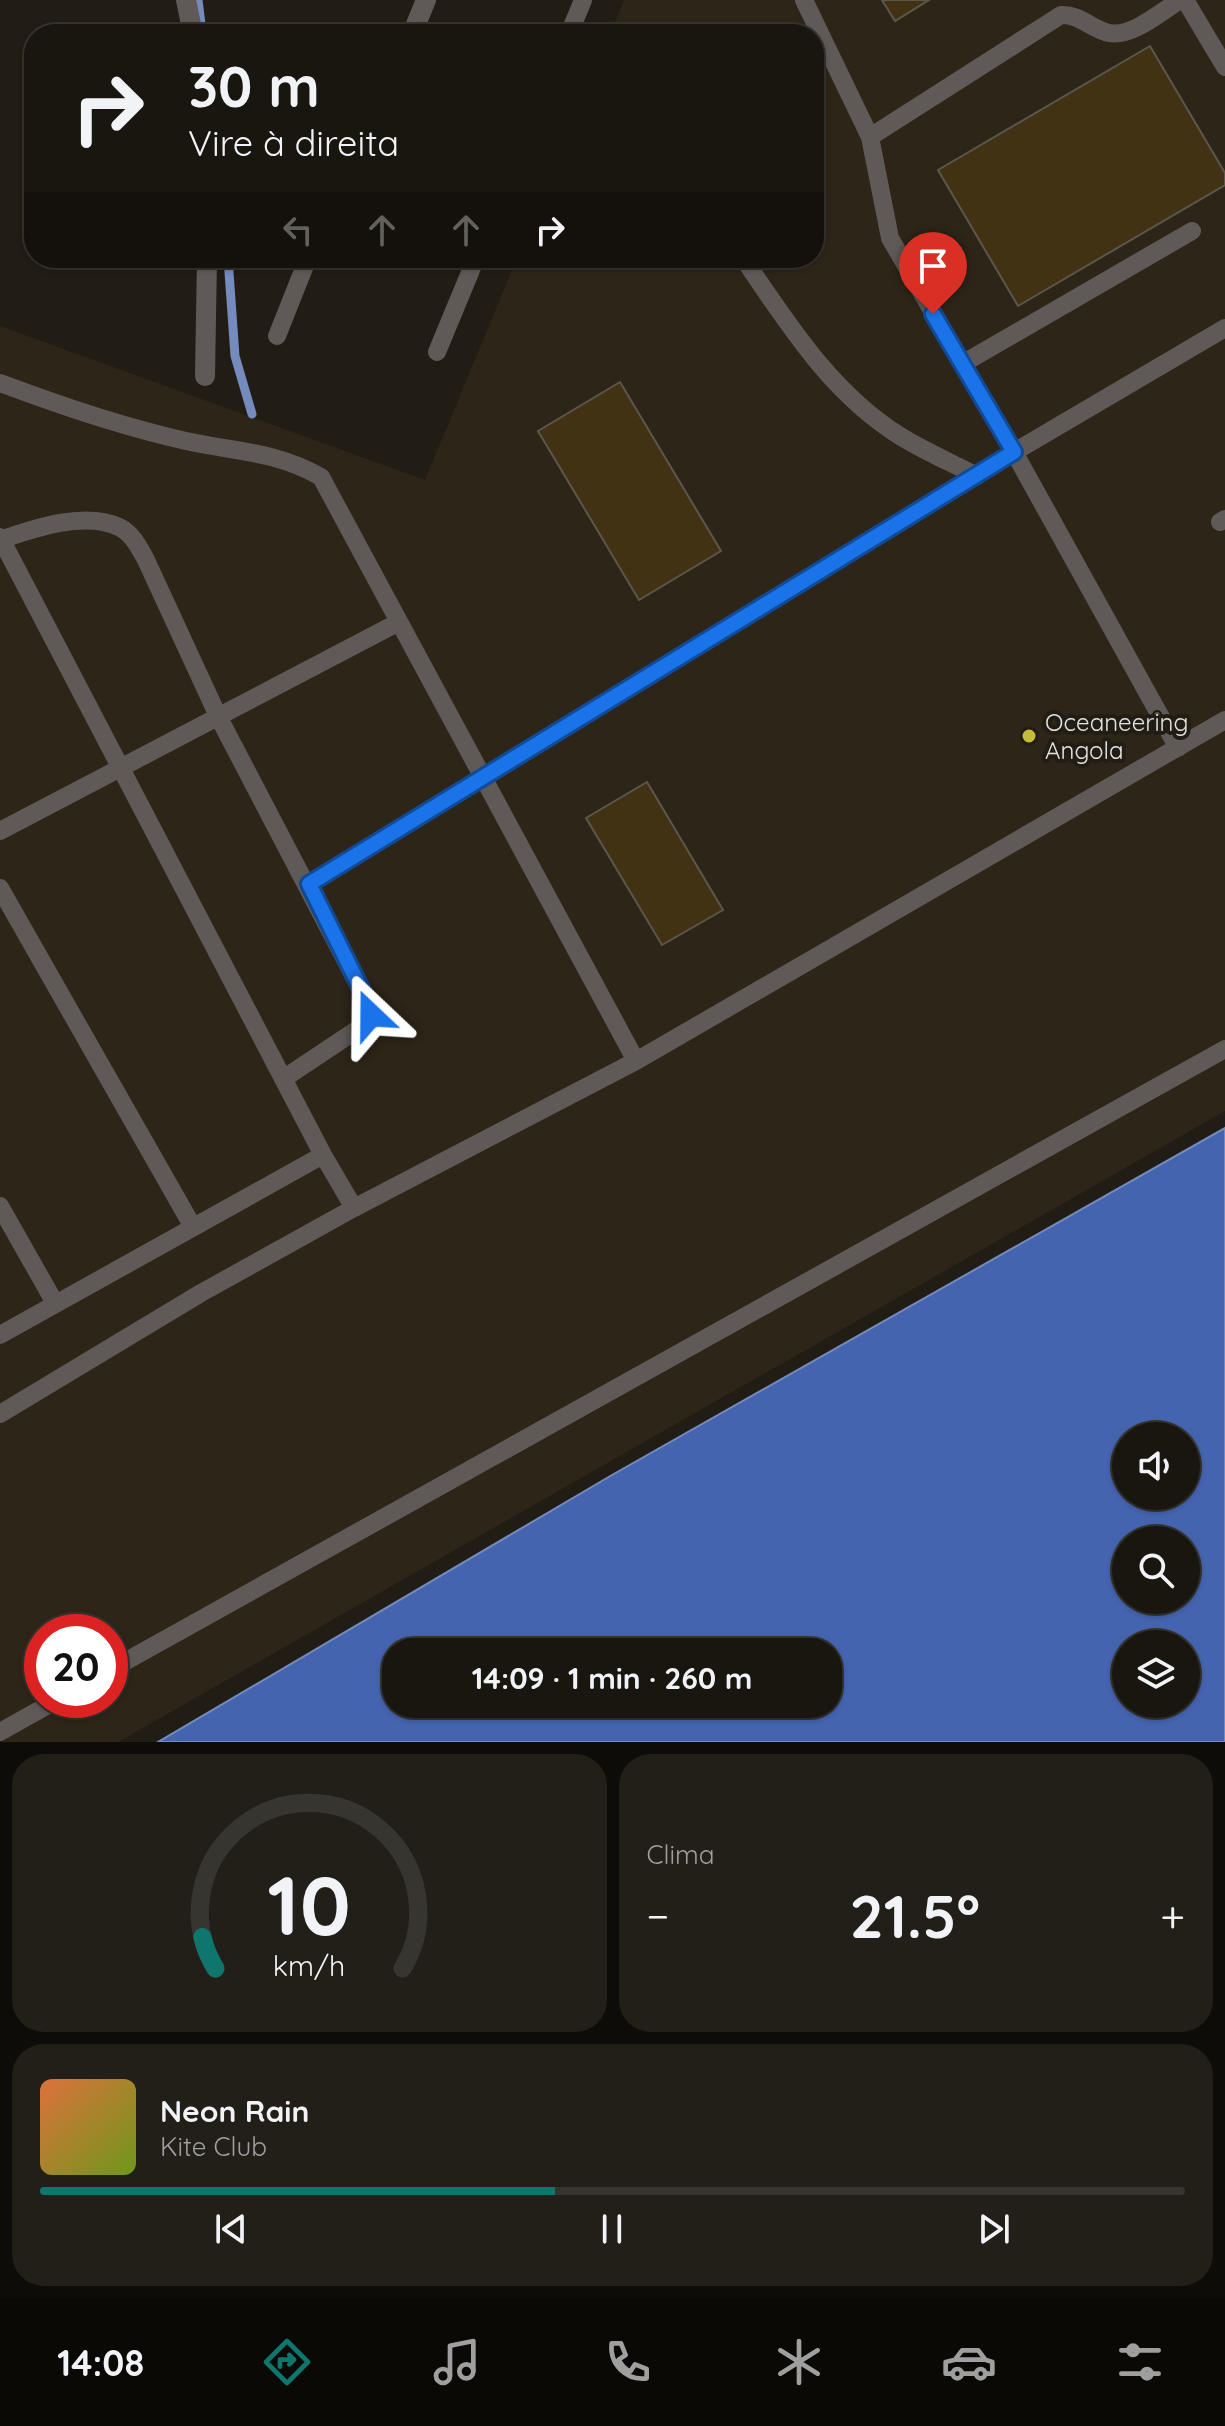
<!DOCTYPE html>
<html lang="pt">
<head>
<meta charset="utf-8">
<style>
	:root { --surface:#191610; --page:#221f19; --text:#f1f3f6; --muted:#9f9f9f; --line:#373530; --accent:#0f766e }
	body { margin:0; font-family:Quicksand,sans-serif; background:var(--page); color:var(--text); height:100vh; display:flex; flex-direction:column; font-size:30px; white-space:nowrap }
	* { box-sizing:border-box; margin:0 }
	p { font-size:26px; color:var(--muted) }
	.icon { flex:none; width:44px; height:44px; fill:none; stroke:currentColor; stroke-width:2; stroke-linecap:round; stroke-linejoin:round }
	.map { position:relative; height:1742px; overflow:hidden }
	.side { display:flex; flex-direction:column; gap:12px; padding:12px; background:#0e0c09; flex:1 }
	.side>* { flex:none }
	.hud { position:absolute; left:24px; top:24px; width:800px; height:244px; border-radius:32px; box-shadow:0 2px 6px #0004,0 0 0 2px var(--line); background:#191610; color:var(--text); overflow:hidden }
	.buttons { position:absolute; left:1112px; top:1422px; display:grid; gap:16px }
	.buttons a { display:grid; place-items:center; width:88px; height:88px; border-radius:50%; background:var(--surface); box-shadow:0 2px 6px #0004,0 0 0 2px var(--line); font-size:40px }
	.speed { position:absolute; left:24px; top:1614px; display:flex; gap:16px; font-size:40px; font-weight:700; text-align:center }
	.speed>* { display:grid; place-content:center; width:104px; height:104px; border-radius:50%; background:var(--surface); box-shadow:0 2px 6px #0004,0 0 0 2px var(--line); line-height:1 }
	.speed .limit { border:12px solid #d22; background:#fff; color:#111 }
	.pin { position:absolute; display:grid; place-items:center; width:68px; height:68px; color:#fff; margin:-82px -34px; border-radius:50% 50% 50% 0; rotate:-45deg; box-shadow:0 0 8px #0007 }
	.pin .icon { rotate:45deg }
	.me { position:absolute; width:88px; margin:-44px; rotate:337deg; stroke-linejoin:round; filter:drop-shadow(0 0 6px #0008) }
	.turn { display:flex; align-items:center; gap:28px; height:168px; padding:0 32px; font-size:36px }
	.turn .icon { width:104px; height:104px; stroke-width:2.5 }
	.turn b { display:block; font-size:56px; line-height:68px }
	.lanes { display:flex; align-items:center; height:76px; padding:0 32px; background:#0003; justify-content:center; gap:40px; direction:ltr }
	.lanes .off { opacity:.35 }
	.big { font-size:60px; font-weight:700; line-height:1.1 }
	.side .tile { flex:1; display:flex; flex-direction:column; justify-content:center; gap:12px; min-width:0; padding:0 28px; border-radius:32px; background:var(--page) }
	.side .dial { align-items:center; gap:0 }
	.dial svg { height:208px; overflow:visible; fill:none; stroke:var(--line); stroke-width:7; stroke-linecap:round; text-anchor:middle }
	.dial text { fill:var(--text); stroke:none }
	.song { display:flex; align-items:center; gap:24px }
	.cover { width:96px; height:96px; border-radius:12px; background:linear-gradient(135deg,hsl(20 70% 55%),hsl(80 70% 35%)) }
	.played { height:8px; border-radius:4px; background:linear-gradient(90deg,var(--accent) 45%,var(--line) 45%) }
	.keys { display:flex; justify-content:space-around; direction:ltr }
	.heat { display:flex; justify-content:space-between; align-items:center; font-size:44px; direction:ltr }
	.side .tiles { flex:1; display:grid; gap:12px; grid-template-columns:1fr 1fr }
	.tile:last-child { grid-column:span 2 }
	.trip { position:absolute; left:382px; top:1638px; width:460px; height:80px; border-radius:32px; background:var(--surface); box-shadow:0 2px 6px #0004,0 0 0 2px var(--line); font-weight:700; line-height:80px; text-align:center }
	.dock { display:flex; height:128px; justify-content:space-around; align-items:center; background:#0a0906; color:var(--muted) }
	.dock .icon { width:56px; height:56px }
	.dock .on { color:var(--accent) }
	.dock b { font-size:36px; color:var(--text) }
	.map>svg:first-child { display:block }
	.built { fill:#2d2518; fill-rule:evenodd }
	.water { fill:#4464af; stroke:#758abd; stroke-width:2; fill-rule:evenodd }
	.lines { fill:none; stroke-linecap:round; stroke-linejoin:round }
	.stream { stroke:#758abd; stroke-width:9 }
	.building { fill:#423214; stroke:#5c564d; stroke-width:2 }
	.service { stroke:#5f5a58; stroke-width:18 }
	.minor { stroke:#5f5a58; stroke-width:20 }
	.route-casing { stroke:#114b97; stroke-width:20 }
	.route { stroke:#1a73e8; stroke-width:14 }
	.poi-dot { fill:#c5bc3d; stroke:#211d15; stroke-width:3 }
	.labels { text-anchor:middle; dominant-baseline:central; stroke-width:8; stroke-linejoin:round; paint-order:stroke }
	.poi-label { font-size:24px; fill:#e6e3dd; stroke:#211d15; text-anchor:start }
</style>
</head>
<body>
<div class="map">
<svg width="1225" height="1742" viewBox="0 0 1225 1742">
	<rect width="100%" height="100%" fill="#211d15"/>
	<path class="built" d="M 624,0 L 1225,0 L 1225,1111 L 118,1742 L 0,1742 L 0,326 L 425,480 L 517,258 L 814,258 L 814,34 L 610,34 ZM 42,1632 L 110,1632 L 110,1700 L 42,1700 Z"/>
	<path class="water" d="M 1225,1128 L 1225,1742 L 158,1742 L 612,1475 ZM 1126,1436 L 1186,1436 L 1186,1496 L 1126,1496 ZM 1126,1540 L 1186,1540 L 1186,1600 L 1126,1600 ZM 1126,1644 L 1186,1644 L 1186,1704 L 1126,1704 ZM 396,1652 L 828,1652 L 828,1704 L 396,1704 Z"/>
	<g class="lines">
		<path class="stream" d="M 198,0 L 202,32
			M 228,258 L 235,356 L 252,414"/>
	</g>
	<path class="building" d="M 882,0 L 929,0 L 895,21 Z
		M 1150,46 L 1225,173 L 1225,185 L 1018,306 L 938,170 Z
		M 620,382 L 721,551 L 639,600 L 538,431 Z
		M 647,782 L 723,910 L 662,945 L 586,818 Z"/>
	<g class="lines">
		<path class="service" d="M 804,0 L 870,137 L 890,238 L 1014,452 L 1178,748
			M 1185,0 L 1225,67
			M 569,34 L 583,0
			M 870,137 L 1061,15 C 1080,14 1091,29 1109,33 C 1131,38 1162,11 1180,0
			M 743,258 C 788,324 831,393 900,436 C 924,451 952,463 977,476
			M 277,336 L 308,258
			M 437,352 L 476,258
			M 962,364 L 1192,231
			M 0,383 C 61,406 122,427 186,441 C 236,452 275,451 321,477 L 636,1061
			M 1220,522 L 1225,519
			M 0,537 L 323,1155 L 354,1208
			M 3,539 C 35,528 85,511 119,527 C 132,533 139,547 146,560 L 218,716 L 371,1009 L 371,1015 L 364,1025 L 283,1079
			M 0,831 L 399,622
			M 309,884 L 1014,452 L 1225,328
			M 0,888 L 193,1227
			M 0,1206 L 55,1303
			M 0,1335 L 323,1155
			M 0,1414 L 201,1293 L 354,1208 L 636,1061 L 1225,720
			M 110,1670 L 1225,1049
			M 0,1732 L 57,1700"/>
		<path class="minor" d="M 186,0 L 193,34
			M 412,34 L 426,0
			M 205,376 L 207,258"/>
	</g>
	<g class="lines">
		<g class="route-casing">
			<path id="route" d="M 371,1015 L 371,1009 L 309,884 L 1014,452 L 933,314"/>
		</g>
		<use href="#route" class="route"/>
	</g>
	<circle class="poi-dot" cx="1029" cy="736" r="8"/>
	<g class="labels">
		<g class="poi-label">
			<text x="1045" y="722">Oceaneering<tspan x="1045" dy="28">Angola</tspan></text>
		</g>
	</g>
</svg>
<div class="buttons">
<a><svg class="icon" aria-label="sound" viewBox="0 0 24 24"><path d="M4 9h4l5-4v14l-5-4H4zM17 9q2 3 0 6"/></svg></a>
<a><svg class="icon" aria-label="search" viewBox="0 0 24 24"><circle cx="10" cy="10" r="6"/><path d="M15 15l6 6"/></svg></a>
<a><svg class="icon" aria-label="layers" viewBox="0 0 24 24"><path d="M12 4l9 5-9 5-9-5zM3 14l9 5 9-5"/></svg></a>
</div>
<div class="speed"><div class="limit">20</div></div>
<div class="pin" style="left:933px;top:314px;background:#d93025"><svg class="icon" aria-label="arrive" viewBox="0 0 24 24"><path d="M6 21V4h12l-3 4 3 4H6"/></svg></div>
<svg class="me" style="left:371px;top:1015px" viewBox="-20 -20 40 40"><path d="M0-17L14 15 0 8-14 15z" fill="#1a73e8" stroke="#fff" stroke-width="4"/></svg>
<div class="trip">14:09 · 1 min · 260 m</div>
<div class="hud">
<div class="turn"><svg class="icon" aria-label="right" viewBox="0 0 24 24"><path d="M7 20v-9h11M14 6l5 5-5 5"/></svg><div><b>30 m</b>Vire à direita</div></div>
<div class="lanes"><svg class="icon off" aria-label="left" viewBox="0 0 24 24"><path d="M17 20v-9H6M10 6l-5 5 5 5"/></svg><svg class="icon off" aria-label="ahead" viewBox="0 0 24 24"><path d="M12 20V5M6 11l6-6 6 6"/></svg><svg class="icon off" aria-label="ahead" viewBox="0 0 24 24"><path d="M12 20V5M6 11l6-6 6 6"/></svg><svg class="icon" aria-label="right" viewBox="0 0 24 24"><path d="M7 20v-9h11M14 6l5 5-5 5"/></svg></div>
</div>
</div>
<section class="side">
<div class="tiles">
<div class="tile dial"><svg viewBox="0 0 100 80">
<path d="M14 69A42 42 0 1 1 86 69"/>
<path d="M14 69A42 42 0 0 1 9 57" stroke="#0f766e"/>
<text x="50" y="56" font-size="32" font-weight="700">10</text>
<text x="50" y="72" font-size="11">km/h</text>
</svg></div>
<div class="tile"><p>Clima</p>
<div class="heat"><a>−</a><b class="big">21.5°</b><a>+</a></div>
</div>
<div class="tile">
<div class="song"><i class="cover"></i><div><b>Neon Rain</b><p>Kite Club</p></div></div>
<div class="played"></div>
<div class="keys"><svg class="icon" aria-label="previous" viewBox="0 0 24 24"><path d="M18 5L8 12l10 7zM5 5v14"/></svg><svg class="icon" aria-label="pause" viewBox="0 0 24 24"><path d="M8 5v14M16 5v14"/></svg><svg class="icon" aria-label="next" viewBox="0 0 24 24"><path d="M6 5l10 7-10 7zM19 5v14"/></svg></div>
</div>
</div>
</section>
<nav class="dock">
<b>14:08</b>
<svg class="icon on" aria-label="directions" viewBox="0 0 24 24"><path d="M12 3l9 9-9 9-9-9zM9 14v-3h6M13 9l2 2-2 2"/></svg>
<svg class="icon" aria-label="music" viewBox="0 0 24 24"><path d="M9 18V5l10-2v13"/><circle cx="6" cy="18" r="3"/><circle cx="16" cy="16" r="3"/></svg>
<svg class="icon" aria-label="phone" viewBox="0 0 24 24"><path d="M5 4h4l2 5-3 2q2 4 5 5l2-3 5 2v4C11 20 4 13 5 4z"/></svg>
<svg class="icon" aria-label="climate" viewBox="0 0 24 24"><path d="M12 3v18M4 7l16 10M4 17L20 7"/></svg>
<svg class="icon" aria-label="car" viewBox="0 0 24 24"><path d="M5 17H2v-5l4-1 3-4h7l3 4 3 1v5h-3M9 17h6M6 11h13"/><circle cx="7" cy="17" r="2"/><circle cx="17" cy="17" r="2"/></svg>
<svg class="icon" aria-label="filters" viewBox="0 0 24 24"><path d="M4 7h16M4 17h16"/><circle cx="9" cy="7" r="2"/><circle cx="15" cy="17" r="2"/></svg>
</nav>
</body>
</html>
